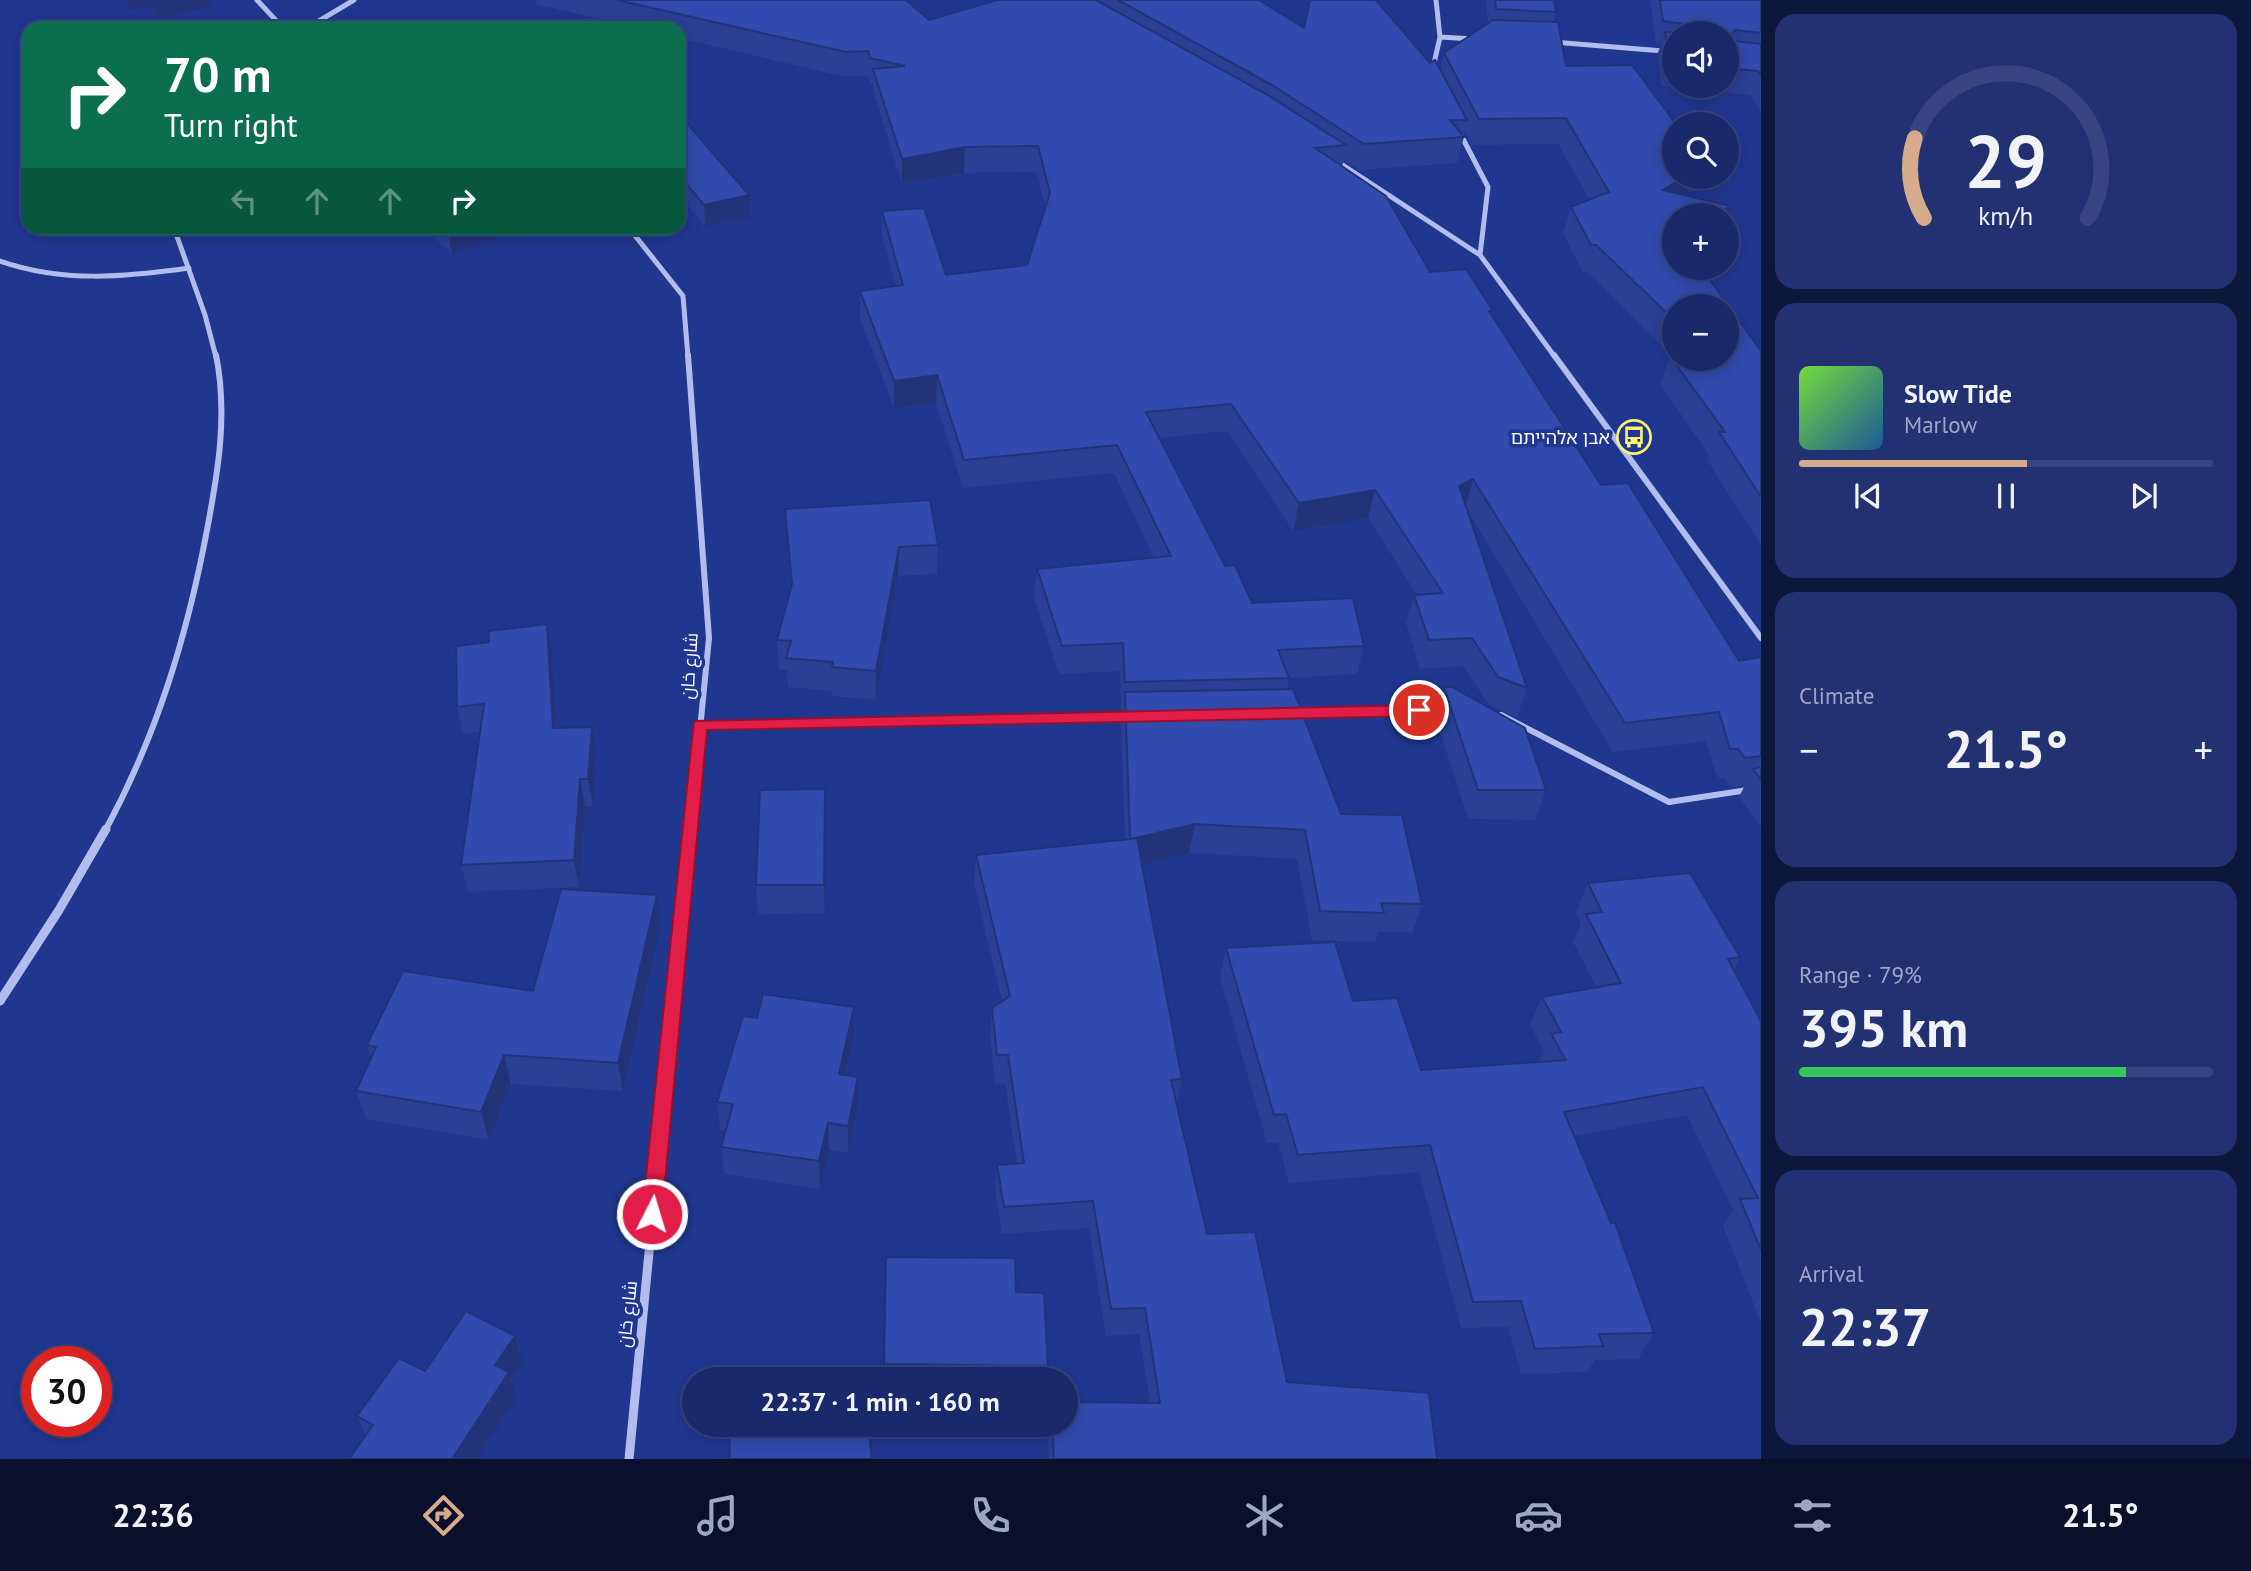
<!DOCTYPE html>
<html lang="en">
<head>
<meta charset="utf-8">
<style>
	:root { --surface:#18296c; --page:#213172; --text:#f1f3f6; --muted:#9fa6c2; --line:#36457f; --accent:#d6ab8b }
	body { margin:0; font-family:"PT Sans",Cairo,"Noto Sans Hebrew",sans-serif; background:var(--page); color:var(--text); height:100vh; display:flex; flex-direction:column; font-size:26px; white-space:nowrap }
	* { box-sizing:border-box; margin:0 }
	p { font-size:23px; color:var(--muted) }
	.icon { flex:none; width:38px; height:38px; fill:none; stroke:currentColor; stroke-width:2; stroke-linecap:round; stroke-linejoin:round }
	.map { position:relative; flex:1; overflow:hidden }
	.side { display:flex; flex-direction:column; gap:14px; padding:14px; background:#0d173b; width:490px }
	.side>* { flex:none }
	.hud { position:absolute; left:21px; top:21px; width:665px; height:214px; border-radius:21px; box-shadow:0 4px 18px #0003,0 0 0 2px var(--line); background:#0b6e4f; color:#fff; overflow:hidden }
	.fabs { position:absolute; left:1662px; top:21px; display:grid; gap:14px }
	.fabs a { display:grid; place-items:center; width:77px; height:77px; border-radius:50%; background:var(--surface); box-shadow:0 4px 18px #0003,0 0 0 2px var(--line); font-size:35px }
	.speed { position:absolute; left:21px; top:1346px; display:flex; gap:14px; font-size:35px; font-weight:700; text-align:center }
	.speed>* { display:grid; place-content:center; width:91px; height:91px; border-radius:50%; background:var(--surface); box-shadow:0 4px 18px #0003,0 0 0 2px var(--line); line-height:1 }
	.speed .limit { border:10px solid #d22; background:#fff; color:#111 }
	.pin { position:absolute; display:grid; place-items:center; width:60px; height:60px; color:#fff; margin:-30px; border:4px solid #fff; border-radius:50%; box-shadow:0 2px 7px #0007 }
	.me { position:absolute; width:77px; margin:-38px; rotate:5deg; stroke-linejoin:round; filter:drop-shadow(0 0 5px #0008) }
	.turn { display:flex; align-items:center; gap:24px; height:147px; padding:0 28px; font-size:32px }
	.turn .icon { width:91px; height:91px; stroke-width:2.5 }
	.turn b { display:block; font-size:49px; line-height:60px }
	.lanes { display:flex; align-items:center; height:66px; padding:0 28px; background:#0003; justify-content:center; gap:35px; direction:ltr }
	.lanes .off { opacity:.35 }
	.big { font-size:52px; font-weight:600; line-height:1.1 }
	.side .tile { flex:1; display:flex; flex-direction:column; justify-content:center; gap:10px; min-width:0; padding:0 24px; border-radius:21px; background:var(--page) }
	.side .dial { align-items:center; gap:0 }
	.dial svg { height:182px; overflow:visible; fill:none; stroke:var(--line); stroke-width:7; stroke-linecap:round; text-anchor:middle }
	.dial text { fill:var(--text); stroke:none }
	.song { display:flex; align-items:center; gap:21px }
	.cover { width:84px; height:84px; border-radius:10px; background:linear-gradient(135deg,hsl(100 70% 55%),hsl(210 70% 35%)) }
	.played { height:7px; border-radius:4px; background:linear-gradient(90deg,var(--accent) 55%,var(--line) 55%) }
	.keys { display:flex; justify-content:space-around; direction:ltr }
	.heat { display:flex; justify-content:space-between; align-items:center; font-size:38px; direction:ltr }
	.charge { height:10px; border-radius:5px; background:linear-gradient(90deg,#34c759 79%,var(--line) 0) }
	.trip { position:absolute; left:682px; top:1367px; width:396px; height:70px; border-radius:35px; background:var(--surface); box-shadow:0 4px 18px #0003,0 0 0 2px var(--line); font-weight:600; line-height:70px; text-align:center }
	.tabs { display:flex; height:112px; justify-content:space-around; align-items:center; background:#0a102b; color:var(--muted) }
	.tabs .icon { width:49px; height:49px }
	.tabs .selected { color:var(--accent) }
	.tabs b { font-size:32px; color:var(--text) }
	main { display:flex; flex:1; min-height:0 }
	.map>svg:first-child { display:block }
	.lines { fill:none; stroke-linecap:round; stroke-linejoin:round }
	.street-far2 { stroke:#b1beed; stroke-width:5 }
	.street-far1 { stroke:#b1beed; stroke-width:6 }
	.street { stroke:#b1beed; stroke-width:9 }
	.wall { fill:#294095; fill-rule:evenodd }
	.shaded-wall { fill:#223479 }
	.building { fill:#304bad; stroke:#223479; stroke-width:2 }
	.route { fill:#e11d48; stroke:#92132f; stroke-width:2 }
	.labels { text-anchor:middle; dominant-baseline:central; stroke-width:7; stroke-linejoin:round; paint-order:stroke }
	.poi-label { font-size:18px; fill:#fff; stroke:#203790; text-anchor:end }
	.street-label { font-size:18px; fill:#fff; stroke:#203790 }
</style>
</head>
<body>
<main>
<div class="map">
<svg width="1761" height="1459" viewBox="0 0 1761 1459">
	<rect width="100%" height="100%" fill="#203790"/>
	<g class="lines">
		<path class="street-far2" d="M 257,0 L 283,28
			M 307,28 L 354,0
			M 1440,37 L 1474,39
			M 1553,42 L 1675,52
			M 1433,68 L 1440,37 L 1436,0
			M 1460,133 L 1488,187 L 1480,255
			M 1335,160 L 1480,255 L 1555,357
			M 174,228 L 205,315 L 216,357
			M 629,228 L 683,296 L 688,357
			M 0,261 C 63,283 125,277 189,268"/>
		<path class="street-far1" d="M 688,355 L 709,638 L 690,831
			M 1554,355 L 1761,638
			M 1295,712 L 1444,711
			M 1501,715 L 1669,802 L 1761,788
			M 700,725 L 1129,716
			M 105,831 C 157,735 187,636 207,530 C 218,472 228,414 216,355"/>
		<path class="street" d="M 0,1001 L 59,910 L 106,829
			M 629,1459 L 690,829"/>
	</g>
	<path class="wall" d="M 536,0 L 906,0 L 929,20 L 997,0 L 1259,0 L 1304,28 L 1430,63 L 1440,70 L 1444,53 L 1488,23 L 1486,0 L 1554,0 L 1556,12 L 1554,22 L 1566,66 L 1675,177 L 1693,177 L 1686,195 L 1675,268 L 1761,351 L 1761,545 L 1707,460 L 1709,455 L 1660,384 L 1670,356 L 1672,356 L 1587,272 L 1583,272 L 1563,233 L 1571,207 L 1590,200 L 1558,144 L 1472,145 L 1464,130 L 1463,136 L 1464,137 L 1457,163 L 1359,170 L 1344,160 L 1342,166 L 1430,272 L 1493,311 L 1492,316 L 1601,485 L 1739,661 L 1761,657 L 1761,828 L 1739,797 L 1745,785 L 1731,787 L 1725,778 L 1717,777 L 1706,741 L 1613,752 L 1466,508 L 1527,688 L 1517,717 L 1489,705 L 1463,666 L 1420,669 L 1406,623 L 1414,595 L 1417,595 L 1368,518 L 1293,531 L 1227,431 L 1159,438 L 1225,566 L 1252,603 L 1364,646 L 1357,674 L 1289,678 L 1287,689 L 1341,814 L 1422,904 L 1412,933 L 1378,932 L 1375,942 L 1312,940 L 1297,859 L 1189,853 L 1142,864 L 1182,1079 L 1177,1104 L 1207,1234 L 1287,1382 L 1437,1459 L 1049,1459 L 1047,1424 L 1066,1424 L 1150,1403 L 1139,1334 L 1106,1336 L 1089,1228 L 1002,1234 L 995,1192 L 997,1165 L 1017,1164 L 1005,1083 L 995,1084 L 990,1036 L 992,1008 L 1002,1001 L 974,884 L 976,855 L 1125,839 L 1121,722 L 1123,710 L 1121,710 L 1120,671 L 1059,674 L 1034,597 L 1037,569 L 1154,558 L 1114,473 L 963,488 L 936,403 L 894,408 L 860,318 L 860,291 L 896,286 L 882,237 L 882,211 L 946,275 L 1027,265 L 1046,208 L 1036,172 L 964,173 L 902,184 L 874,94 L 873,83 L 870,83 L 868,76 L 846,77 L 679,38 L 679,28 L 637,28 L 536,4 ZM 1675,306 L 1727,359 L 1675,359 Z
		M 1650,0 L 1761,0 L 1761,111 L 1750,95 L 1661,86 L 1657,55 L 1661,45 L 1656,45 ZM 1675,33 L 1727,33 L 1727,86 L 1675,86 Z
		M 679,114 L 749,195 L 750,217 L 705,227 L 679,194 Z
		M 423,228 L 513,228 L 514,232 L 452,254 Z
		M 785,509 L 938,545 L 937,574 L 898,576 L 876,700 L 832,696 L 832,691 L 788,687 L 787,670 L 779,669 L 777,640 L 791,588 Z
		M 547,624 L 552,651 L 556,728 L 592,727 L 596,754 L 593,806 L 585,806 L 579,887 L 468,892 L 461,865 L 480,732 L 463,734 L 457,707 L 489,642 Z
		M 1444,687 L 1546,790 L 1535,820 L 1468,819 L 1435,716 Z
		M 825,789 L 826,818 L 825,913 L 758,914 L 756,885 Z
		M 1588,883 L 1740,957 L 1734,969 L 1761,1021 L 1761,1323 L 1723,1226 L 1733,1210 L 1687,1115 L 1574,1136 L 1654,1333 L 1638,1359 L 1595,1360 L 1587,1372 L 1521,1374 L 1508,1327 L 1461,1328 L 1419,1172 L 1289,1183 L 1278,1142 L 1267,1143 L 1220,977 L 1226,948 L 1353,1001 L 1421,1070 L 1539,1062 L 1544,1051 L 1530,1025 L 1542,997 L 1596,987 L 1573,942 L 1581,924 L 1576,912 Z
		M 661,924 L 623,1091 L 511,1084 L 489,1140 L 366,1119 L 356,1091 L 371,1058 L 367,1045 L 533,991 Z
		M 854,1035 L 846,1075 L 858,1105 L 848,1153 L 829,1150 L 820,1189 L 724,1174 L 721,1147 L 725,1131 L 720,1130 L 717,1102 Z
		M 886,1257 L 1016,1292 L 1048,1366 L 1046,1379 L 884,1379 Z
		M 515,1336 L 523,1362 L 511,1379 L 517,1397 L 366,1435 L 357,1416 L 425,1371 Z"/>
	<path class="shaded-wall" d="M 127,0 L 151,0 L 153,6 L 130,10 Z
		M 152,0 L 211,0 L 213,7 L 157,17 Z
		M 965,147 L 964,173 L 902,184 L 902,159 Z
		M 1675,149 L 1675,170 L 1662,157 Z
		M 1684,177 L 1693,177 L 1686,196 L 1663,190 Z
		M 749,195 L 750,217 L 705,227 L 704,205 Z
		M 1730,206 L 1727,215 L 1717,215 Z
		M 447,228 L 513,228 L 514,232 L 452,254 Z
		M 937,375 L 936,403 L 894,408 L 894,381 Z
		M 1473,479 L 1465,507 L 1459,486 Z
		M 1375,490 L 1368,518 L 1293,531 L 1299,503 Z
		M 899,547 L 898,576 L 876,700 L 876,671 Z
		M 547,624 L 552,651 L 557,755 L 553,728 Z
		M 592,727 L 596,754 L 593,806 L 588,779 Z
		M 580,779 L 585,806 L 579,887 L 574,860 Z
		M 825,789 L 826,818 L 825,913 L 824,885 Z
		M 1195,824 L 1189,853 L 1127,868 L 1131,839 Z
		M 657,895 L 661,924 L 623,1091 L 618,1063 Z
		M 854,1007 L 854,1035 L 840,1102 L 839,1074 Z
		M 504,1055 L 511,1084 L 489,1140 L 481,1112 Z
		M 858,1077 L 858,1105 L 848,1153 L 848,1126 Z
		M 828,1123 L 829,1150 L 820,1189 L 819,1161 Z
		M 515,1336 L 523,1362 L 511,1379 L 517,1397 L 477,1459 L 452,1459 L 495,1365 Z"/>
	<path class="building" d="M 617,0 L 906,0 L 929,20 L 997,0 L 1096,0 L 1266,94 L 1346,145 L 1315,148 L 1386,196 L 1430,272 L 1466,269 L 1493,311 L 1489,311 L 1601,485 L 1628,483 L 1739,661 L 1761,657 L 1761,756 L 1745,758 L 1738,749 L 1730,749 L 1719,712 L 1625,723 L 1473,479 L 1459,486 L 1527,688 L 1498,677 L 1472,638 L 1429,640 L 1414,595 L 1443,593 L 1375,490 L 1299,503 L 1231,404 L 1146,412 L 1225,566 L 1235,565 L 1252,603 L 1353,598 L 1364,646 L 1278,650 L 1289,678 L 1125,682 L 1123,643 L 1062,646 L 1037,569 L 1171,556 L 1117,445 L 964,460 L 937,375 L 894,381 L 860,291 L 903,285 L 882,211 L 924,208 L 946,275 L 1027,265 L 1050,193 L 1038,146 L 965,147 L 902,159 L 873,69 L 905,66 L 870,58 L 868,51 L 846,52 Z
		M 1118,0 L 1259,0 L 1304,28 L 1310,0 L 1376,0 L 1430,63 L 1435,60 L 1467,120 L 1450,120 L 1464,137 L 1364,144 L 1272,85 Z
		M 1495,0 L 1554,0 L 1556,12 L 1496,9 Z
		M 1660,0 L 1761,0 L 1761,33 L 1735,30 L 1730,36 L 1734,41 L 1761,44 L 1761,75 L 1758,71 L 1727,68 L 1727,33 L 1683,33 L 1688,28 L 1684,24 L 1663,21 Z
		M 1493,20 L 1558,22 L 1566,66 L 1632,65 L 1676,124 L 1675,124 L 1675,149 L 1662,157 L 1675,162 L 1675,177 L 1684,177 L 1663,190 L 1730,206 L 1717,215 L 1675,215 L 1675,268 L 1701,268 L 1761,351 L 1761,497 L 1719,432 L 1725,432 L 1670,356 L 1675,356 L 1675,359 L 1727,359 L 1727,306 L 1675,306 L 1675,321 L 1596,245 L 1591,245 L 1571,207 L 1609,192 L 1566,118 L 1479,119 L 1444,53 Z
		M 1665,32 L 1679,33 L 1675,33 L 1675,63 L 1669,62 Z
		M 679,114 L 749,195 L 704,205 L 679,175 Z
		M 930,500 L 938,545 L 899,547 L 876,671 L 832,667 L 833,662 L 786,658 L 791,641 L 777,640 L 792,584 L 785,509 Z
		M 547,624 L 553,728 L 592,727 L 588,779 L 580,779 L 574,860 L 461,865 L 484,704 L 457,707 L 456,646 L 489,642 L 489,631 Z
		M 1444,687 L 1452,687 L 1525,728 L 1546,790 L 1478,790 Z
		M 1293,689 L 1341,814 L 1402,815 L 1422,904 L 1381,903 L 1384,913 L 1320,911 L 1305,830 L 1195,824 L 1131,839 L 1137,838 L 1182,1079 L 1171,1080 L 1207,1234 L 1255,1232 L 1287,1382 L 1429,1393 L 1437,1459 L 1054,1459 L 1052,1424 L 1066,1424 L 1066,1402 L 1160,1403 L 1145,1308 L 1111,1309 L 1093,1201 L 1004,1207 L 997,1165 L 1024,1163 L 1008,1055 L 997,1055 L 992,1008 L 1010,996 L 976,855 L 1130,839 L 1125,692 Z
		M 1761,767 L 1761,780 L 1753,769 Z
		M 825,789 L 824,885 L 756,885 L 760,790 Z
		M 1690,873 L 1740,957 L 1728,959 L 1761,1021 L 1761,1250 L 1740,1199 L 1758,1198 L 1703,1087 L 1564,1112 L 1611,1223 L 1615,1223 L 1654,1333 L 1599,1334 L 1603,1346 L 1535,1349 L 1521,1301 L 1473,1302 L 1430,1145 L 1298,1155 L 1286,1114 L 1274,1115 L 1226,948 L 1335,942 L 1353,1001 L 1397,998 L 1421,1070 L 1566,1060 L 1551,1034 L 1561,1032 L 1542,997 L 1621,983 L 1586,914 L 1602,912 L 1588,883 Z
		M 561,889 L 657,895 L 618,1063 L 504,1055 L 481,1112 L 356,1091 L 376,1047 L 367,1045 L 403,971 L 533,991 Z
		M 763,994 L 854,1007 L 839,1074 L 858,1077 L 848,1126 L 828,1123 L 819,1161 L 721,1147 L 733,1104 L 717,1102 L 743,1016 L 757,1018 Z
		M 886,1257 L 1015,1258 L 1016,1292 L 1044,1293 L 1048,1366 L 884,1364 Z
		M 466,1311 L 515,1336 L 495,1365 L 509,1372 L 452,1459 L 349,1459 L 373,1425 L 357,1416 L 399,1358 L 425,1371 Z
		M 829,1424 L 868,1424 L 872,1459 L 730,1459 L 729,1433 Z"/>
	<path class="route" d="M 1419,705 L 1427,710 L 1419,716 L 707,730 L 662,1214 L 660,1221 L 652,1223 L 645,1221 L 642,1214 L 694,721 Z"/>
	<defs>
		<g id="bus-ring" transform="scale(1.75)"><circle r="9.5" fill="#203790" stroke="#faf272" stroke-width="1.5"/><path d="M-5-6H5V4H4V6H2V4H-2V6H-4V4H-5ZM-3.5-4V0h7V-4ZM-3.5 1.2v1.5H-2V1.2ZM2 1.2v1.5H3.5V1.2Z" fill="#faf272"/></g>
	</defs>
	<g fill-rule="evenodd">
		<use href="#bus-ring" x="1634" y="437"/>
	</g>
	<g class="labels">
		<g class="poi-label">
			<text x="1610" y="437">אבן אלהייתם</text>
		</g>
		<g class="street-label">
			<text transform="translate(689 666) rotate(-86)">شارع خان</text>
			<text transform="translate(627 1314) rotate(-84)">شارع خان</text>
		</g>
	</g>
</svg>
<div class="fabs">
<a><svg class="icon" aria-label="sound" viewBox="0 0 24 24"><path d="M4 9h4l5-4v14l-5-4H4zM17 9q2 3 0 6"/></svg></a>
<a><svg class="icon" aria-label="search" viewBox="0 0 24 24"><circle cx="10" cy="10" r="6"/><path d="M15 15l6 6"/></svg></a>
<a>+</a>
<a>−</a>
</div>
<div class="speed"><div class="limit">30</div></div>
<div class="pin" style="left:1419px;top:710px;background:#d93025"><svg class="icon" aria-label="arrive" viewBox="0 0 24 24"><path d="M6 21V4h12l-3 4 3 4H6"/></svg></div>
<svg class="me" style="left:652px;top:1214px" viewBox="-20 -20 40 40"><circle r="17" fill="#e11d48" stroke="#fff" stroke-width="3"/><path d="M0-11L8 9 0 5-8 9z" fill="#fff"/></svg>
<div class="trip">22:37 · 1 min · 160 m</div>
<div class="hud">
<div class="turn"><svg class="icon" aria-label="right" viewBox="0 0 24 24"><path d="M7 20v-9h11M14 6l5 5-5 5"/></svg><div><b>70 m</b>Turn right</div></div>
<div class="lanes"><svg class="icon off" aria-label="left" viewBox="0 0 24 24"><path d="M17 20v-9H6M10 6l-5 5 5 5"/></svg><svg class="icon off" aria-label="ahead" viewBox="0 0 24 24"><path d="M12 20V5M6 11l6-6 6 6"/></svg><svg class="icon off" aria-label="ahead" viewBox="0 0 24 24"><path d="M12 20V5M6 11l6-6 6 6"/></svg><svg class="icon" aria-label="right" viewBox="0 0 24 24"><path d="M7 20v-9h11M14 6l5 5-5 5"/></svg></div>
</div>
</div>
<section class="side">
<div class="tile dial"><svg viewBox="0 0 100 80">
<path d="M14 69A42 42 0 1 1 86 69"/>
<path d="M14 69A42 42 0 0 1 10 34" stroke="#d6ab8b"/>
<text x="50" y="56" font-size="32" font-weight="700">29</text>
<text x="50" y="72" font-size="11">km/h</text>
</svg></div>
<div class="tile">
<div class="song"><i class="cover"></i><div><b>Slow Tide</b><p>Marlow</p></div></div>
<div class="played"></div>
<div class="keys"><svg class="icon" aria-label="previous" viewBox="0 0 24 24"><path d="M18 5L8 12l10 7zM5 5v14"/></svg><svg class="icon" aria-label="pause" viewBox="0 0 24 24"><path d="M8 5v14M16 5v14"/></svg><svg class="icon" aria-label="next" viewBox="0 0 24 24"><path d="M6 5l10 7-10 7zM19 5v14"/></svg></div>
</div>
<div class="tile"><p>Climate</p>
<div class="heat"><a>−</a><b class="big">21.5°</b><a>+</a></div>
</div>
<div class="tile"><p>Range · 79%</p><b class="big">395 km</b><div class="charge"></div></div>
<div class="tile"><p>Arrival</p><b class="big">22:37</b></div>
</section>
</main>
<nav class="tabs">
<b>22:36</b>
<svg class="icon selected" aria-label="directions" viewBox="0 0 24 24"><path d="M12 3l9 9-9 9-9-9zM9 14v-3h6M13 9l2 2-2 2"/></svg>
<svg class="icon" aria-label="music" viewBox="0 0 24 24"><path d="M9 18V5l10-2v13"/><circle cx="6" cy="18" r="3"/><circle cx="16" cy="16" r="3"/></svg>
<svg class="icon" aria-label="phone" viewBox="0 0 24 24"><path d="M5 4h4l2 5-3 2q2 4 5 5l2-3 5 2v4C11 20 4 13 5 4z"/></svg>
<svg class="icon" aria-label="climate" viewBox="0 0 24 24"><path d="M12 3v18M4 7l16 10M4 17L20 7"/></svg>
<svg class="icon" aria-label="car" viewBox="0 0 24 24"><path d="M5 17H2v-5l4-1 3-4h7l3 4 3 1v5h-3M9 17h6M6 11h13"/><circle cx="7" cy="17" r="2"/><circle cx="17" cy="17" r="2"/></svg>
<svg class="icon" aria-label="filters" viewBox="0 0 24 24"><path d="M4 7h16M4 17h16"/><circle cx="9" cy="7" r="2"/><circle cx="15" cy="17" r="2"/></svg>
<b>21.5°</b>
</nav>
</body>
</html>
